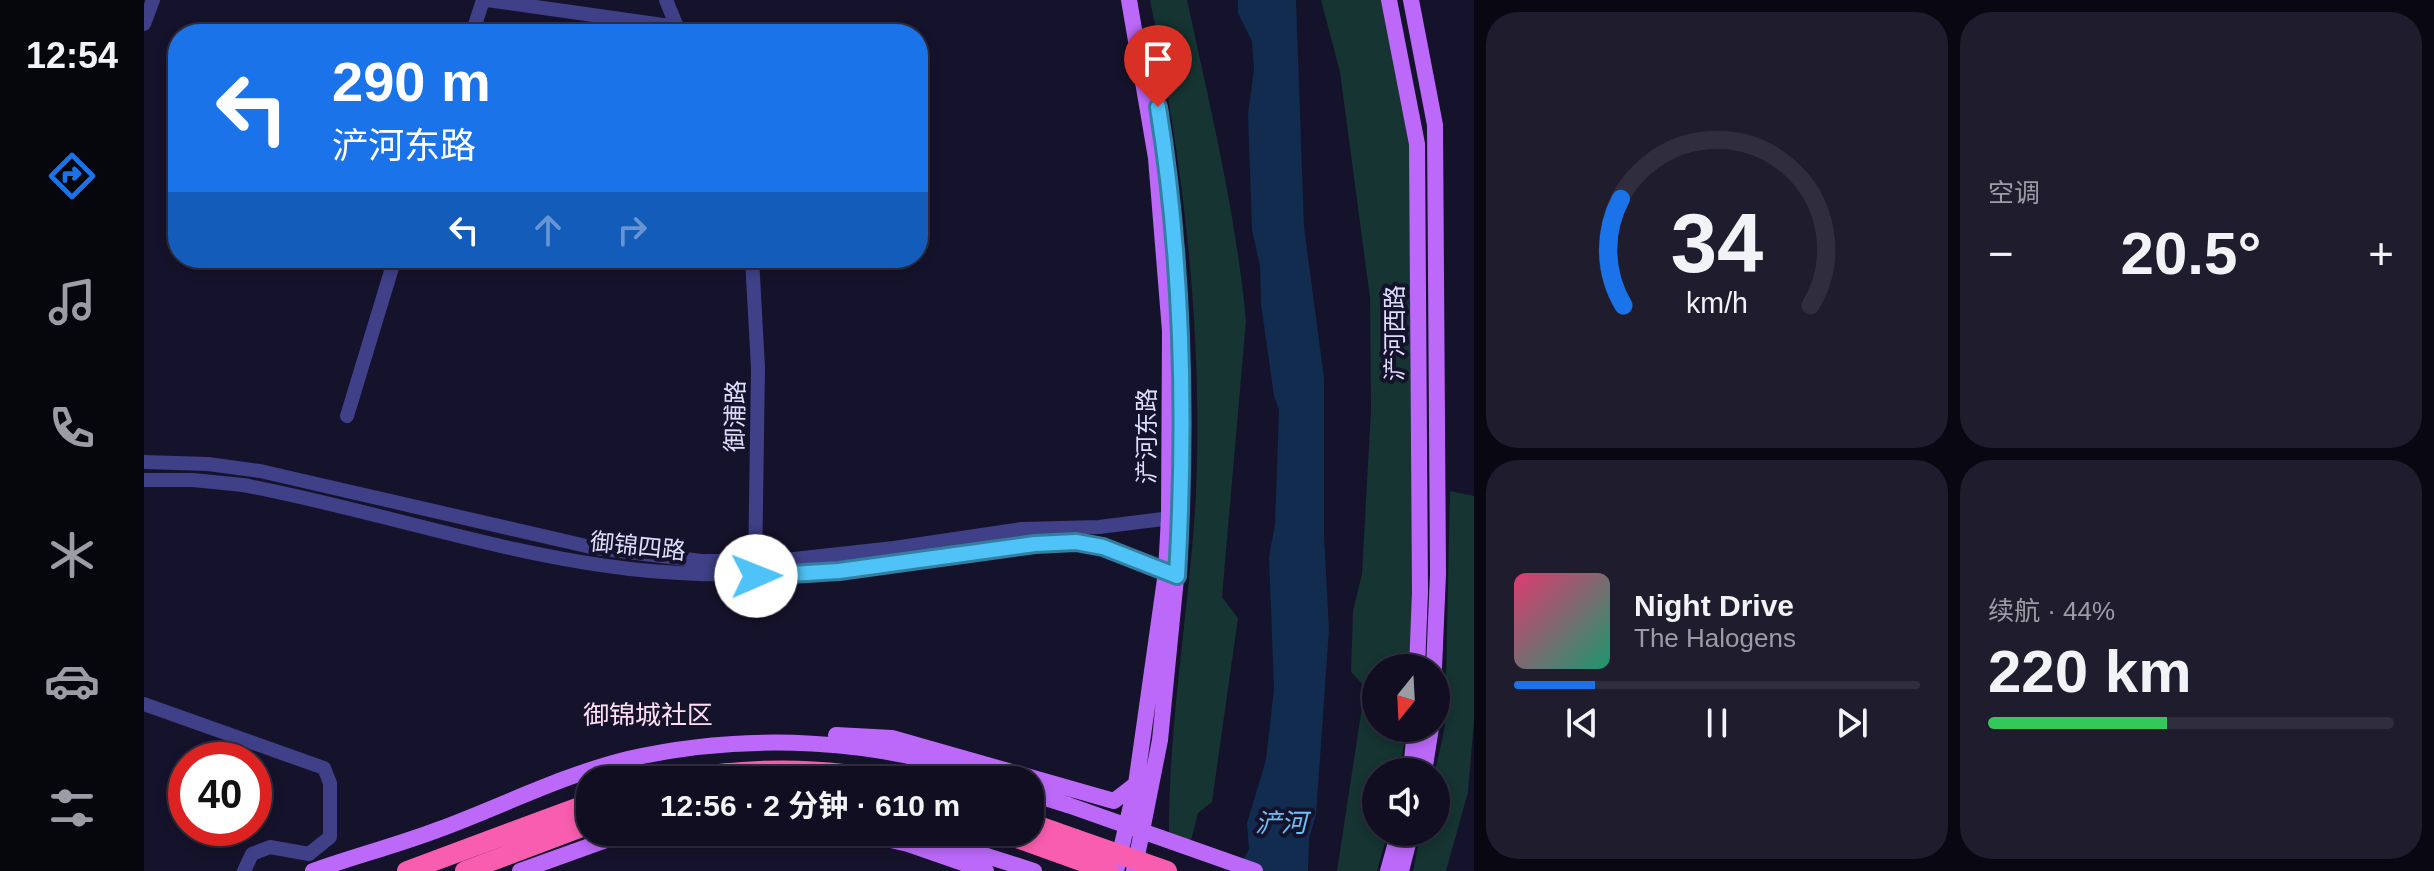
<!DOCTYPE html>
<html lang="zh">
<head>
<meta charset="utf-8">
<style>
	:root { --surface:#100e20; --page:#1e1c2d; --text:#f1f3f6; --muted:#9c9ca5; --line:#302e3e; --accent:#1a73e8 }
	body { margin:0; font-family:Helvetica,"Noto Sans SC",sans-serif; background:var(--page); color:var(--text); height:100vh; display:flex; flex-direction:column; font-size:30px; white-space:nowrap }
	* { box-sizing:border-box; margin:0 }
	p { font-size:26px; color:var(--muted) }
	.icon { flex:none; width:44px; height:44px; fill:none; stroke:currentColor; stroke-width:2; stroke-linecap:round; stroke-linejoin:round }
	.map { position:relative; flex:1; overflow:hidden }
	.details { display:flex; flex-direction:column; gap:12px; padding:12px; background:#090812; width:960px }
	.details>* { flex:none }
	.banner { position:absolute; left:24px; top:24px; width:760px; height:244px; border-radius:32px; box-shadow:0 4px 12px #0003,0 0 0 2px var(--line); background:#1a73e8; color:#fff; overflow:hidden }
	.needle { width:52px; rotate:198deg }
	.buttons { position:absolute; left:1218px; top:654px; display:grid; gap:16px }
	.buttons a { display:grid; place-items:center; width:88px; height:88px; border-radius:50%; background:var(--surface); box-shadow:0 4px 12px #0003,0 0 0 2px var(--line); font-size:40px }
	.speed { position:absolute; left:24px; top:742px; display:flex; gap:16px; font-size:40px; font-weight:700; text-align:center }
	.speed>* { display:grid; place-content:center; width:104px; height:104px; border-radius:50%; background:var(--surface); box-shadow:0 4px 12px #0003,0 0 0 2px var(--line); line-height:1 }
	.speed .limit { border:12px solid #d22; background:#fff; color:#111 }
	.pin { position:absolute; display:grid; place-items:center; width:68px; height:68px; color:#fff; margin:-82px -34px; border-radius:50% 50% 50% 0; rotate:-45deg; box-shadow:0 0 8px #0007 }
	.pin .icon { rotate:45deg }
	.me { position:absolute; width:88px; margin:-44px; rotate:89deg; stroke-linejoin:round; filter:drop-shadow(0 0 6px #0008) }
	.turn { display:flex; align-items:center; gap:28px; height:168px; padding:0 32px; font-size:36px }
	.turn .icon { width:104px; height:104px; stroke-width:2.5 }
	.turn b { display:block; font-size:56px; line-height:68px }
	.lanes { display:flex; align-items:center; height:76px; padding:0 32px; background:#0003; justify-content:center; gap:40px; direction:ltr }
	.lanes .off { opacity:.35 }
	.big { font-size:60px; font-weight:700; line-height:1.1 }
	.details .card { flex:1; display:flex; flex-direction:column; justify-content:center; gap:12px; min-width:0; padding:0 28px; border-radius:32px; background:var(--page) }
	.details .dial { align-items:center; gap:0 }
	.dial svg { height:208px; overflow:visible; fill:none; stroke:var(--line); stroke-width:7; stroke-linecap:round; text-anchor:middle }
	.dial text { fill:var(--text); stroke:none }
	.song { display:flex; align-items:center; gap:24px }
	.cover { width:96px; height:96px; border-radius:12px; background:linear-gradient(135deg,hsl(340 70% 55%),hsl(160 70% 35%)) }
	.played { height:8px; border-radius:4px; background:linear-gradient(90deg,var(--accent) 20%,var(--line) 20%) }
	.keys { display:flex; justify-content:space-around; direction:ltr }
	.heat { display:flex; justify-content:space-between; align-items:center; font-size:44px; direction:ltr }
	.charge { height:12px; border-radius:6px; background:linear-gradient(90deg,#34c759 44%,var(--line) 0) }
	.details .tiles { flex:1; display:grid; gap:12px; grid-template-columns:repeat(2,1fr) }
	.trip { position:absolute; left:432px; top:766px; width:468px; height:80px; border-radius:32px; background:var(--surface); box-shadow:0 4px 12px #0003,0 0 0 2px var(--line); font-weight:700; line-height:80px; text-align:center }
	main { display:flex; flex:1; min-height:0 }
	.menu { display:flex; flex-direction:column; width:144px; justify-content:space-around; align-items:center; background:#06060d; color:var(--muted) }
	.menu .icon { width:56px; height:56px }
	.menu .current { color:var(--accent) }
	.menu b { font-size:36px; color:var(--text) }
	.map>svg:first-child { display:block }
	.green { fill:#153432 }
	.water { fill:#112c4f }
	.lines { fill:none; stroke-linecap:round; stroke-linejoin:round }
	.minor { stroke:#3f4088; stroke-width:14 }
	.major { stroke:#bc69f9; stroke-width:16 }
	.highway { stroke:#f95daf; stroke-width:20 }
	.major-bridge { stroke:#bc69f9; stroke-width:16 }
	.highway-bridge { stroke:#f95daf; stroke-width:20 }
	.route-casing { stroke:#337fa1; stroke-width:20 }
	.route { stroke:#4fc3f7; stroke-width:14 }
	.labels { text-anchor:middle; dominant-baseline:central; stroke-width:8; stroke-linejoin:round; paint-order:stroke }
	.street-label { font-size:24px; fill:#dfddfe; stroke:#15122b }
	.neighbourhood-label { font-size:26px; fill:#fedff4; stroke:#15122b }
	.water-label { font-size:26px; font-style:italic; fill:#6fc0fa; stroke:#15122b }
</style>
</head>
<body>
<main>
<nav class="menu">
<b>12:54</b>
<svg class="icon current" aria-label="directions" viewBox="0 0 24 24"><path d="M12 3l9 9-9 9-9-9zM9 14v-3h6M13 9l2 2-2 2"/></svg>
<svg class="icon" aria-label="music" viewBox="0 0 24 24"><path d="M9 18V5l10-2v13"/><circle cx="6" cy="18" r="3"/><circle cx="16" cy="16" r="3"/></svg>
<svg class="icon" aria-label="phone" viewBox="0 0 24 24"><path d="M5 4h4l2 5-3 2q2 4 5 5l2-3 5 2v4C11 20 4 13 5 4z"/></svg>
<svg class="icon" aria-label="climate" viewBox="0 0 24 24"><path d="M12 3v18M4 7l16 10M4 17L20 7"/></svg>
<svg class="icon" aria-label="car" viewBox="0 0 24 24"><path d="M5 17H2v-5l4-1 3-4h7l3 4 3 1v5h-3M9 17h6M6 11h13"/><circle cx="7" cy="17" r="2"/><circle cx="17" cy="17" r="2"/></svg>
<svg class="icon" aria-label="filters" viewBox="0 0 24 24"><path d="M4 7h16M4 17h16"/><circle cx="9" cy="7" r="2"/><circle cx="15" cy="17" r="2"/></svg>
</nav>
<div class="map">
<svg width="1330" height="871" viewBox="0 0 1330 871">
	<rect width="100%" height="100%" fill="#15122b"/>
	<path class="green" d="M 1006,0 L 1043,0 C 1066,106 1092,213 1102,321 L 1078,597 L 1094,618 L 1068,802 L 1054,813 L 1046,844 L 1025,837 C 1024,721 1046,608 1052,493 C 1059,328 1039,162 1006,0 Z
		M 1177,0 L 1237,0 L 1265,100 L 1269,668 L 1232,668 L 1232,728 L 1263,728 L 1255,772 L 1232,772 L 1232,832 L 1244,832 L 1233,871 L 1193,871 L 1221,687 L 1207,672 L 1209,611 L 1218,574 L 1227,410 L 1226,298 L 1196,72 Z
		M 1306,491 L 1330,496 L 1330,720 L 1324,792 L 1302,871 L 1269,871 L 1277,832 L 1292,832 L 1291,772 L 1301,726 Z"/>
	<path class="water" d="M 1094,0 L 1152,0 L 1160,227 L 1180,378 L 1180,536 L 1185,630 L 1172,814 L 1165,839 L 1164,871 L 1094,871 L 1105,849 L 1103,823 L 1122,760 L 1130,689 L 1125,556 L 1131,525 L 1135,410 L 1130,396 L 1117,304 L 1116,266 L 1108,230 L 1104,114 L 1110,69 L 1108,41 L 1094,13 Z"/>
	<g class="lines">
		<path class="minor" d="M 343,0 L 533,27
			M 522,0 L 536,34
			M 0,24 L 9,0
			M 328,34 L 339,0
			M 608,258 L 614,368 L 611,571
			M 203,416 L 251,258
			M 0,462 L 64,464 L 116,471 L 451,548 L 558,561 L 632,561 L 750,548 L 878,529 L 955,527 L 1035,517
			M 0,480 L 49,480 L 99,485 C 228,509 355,554 486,569 C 623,585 756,563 891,544 L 948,544 L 1030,575
			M 0,704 L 180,768 L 186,783 L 186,837 L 165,854 L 126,847 L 108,854 L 100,871"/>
		<path class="major" d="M 1245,0 L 1273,144 L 1276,592 L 1273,668
			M 1267,0 L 1291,125 L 1294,574 L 1290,668
			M 1036,312 L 1037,377
			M 692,735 L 748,738 L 970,801 L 992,784
			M 1267,772 L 1271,728
			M 1280,772 L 1287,728
			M 886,793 L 924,805
			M 713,832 L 764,844 L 842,871
			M 768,832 L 890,871
			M 169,871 C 211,856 254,845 296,829 C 358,806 419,775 484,759 C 602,732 735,738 850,780
			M 376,871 L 465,839 L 497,832
			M 972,871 L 992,784 L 999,735 L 1022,572 L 1025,517 L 1026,331 L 1012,158 L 985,0
			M 990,871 L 1016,740 L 1033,568
			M 1244,871 L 1255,832
			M 1257,871 L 1267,832"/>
		<path class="highway" d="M 533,780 C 601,768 672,767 740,780
			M 886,823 L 931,839
			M 856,832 L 965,871
			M 263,871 L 446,803
			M 321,871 L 446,824"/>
		<path class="major-bridge" d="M 924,805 L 1111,871"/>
		<path class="highway-bridge" d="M 931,839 L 1023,871"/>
	</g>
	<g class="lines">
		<g class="route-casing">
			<path id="route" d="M 612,576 L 695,571 L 891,544 L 932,542 L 959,547 L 1033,576 C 1042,420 1039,262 1014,107"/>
		</g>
		<use href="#route" class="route"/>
	</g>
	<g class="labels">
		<g class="street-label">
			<text transform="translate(1250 333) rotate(-90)">浐河西路</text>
			<text transform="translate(591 416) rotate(-89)">御浦路</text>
			<text transform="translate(1002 436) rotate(-90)">浐河东路</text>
			<text transform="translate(494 546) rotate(6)">御锦四路</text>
		</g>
		<g class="neighbourhood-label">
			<text x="504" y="715">御锦城社区</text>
		</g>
		<g class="water-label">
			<text x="1137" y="823">浐河</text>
		</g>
	</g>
</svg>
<div class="buttons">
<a><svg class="needle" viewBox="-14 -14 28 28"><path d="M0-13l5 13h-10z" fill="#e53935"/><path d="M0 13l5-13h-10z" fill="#9c9ca5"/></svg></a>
<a><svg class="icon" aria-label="sound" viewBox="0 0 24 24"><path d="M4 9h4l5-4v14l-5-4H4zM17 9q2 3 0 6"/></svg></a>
</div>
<div class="speed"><div class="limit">40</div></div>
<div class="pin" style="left:1014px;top:107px;background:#d93025"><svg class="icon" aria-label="arrive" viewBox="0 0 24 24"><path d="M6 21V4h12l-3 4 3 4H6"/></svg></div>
<svg class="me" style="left:612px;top:576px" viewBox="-20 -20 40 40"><circle r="19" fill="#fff"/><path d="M0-13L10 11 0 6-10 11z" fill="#4fc3f7"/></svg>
<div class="trip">12:56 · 2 分钟 · 610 m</div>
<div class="banner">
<div class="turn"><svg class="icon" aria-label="left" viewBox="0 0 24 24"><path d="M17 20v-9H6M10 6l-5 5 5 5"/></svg><div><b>290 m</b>浐河东路</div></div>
<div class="lanes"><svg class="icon" aria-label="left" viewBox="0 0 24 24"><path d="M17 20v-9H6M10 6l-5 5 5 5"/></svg><svg class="icon off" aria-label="ahead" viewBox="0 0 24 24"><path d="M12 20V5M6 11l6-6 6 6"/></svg><svg class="icon off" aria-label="right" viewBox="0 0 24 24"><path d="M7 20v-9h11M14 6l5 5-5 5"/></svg></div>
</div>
</div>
<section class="details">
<div class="tiles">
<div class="card dial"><svg viewBox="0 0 100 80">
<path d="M14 69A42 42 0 1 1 86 69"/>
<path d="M14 69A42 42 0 0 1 13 28" stroke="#1a73e8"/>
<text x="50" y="56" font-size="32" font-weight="700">34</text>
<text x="50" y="72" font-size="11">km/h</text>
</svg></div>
<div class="card"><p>空调</p>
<div class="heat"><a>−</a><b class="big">20.5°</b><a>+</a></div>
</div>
<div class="card">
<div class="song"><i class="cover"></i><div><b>Night Drive</b><p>The Halogens</p></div></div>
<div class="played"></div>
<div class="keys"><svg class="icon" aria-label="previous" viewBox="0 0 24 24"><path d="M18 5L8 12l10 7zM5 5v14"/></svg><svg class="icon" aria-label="pause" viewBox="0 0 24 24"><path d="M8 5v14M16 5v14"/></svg><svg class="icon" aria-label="next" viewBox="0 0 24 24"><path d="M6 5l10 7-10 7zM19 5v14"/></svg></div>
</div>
<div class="card"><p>续航 · 44%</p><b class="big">220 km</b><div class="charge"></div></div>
</div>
</section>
</main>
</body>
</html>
